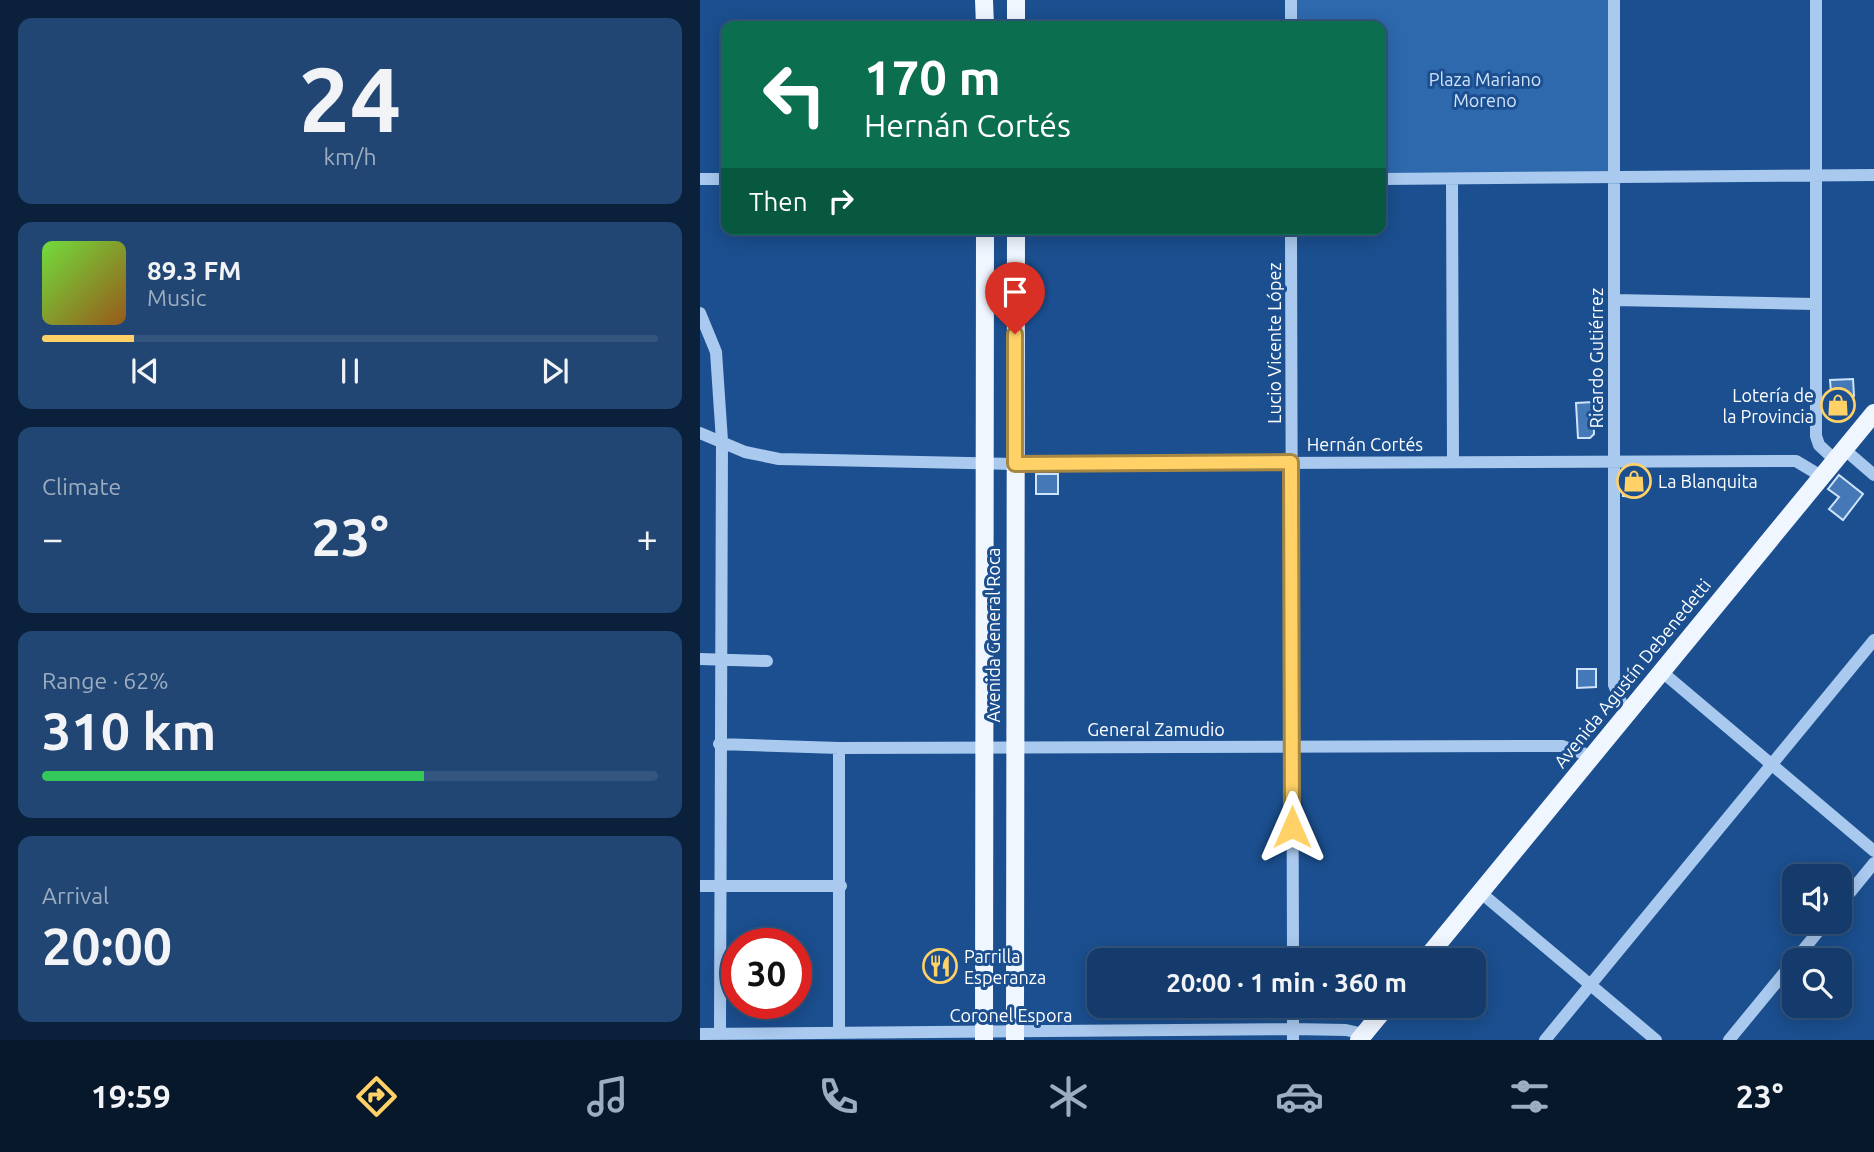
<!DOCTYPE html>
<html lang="en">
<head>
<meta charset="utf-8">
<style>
	:root { --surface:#143b6b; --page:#214673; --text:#f1f3f6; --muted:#9dadc1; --line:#33557e; --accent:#ffd166 }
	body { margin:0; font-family:Ubuntu,sans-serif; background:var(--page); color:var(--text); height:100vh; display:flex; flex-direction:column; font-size:26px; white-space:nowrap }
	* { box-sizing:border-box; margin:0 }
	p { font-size:23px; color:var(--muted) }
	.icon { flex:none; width:38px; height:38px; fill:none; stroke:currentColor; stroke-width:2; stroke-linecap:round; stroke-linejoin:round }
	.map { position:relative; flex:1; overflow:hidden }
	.panel { display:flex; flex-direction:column; gap:18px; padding:18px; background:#0b203b; width:700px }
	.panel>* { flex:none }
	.hud { position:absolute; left:21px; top:21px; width:665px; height:214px; border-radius:14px; box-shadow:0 4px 18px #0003,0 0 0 2px var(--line); background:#0b6e4f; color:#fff; overflow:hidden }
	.fabs { position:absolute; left:1082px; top:864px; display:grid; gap:14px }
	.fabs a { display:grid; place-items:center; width:70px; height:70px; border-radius:14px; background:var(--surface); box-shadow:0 4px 18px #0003,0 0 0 2px var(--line); font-size:35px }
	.speed { position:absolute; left:21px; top:928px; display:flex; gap:14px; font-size:35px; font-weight:700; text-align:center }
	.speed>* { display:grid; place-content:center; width:91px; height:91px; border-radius:50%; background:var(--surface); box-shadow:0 4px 18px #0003,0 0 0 2px var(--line); line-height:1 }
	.speed .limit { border:10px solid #d22; background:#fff; color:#111 }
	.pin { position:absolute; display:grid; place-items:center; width:60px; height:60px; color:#fff; margin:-72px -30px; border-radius:50% 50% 50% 0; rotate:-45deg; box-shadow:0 0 7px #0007 }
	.pin .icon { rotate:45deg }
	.me { position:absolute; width:77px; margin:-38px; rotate:0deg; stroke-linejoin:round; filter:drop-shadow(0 0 5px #0008) }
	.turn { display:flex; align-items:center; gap:24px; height:147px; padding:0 28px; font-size:32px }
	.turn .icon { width:91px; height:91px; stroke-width:2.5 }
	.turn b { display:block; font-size:49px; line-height:60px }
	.then { display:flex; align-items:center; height:66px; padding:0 28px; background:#0003; gap:14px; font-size:26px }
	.big { font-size:52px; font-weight:600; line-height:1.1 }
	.panel .card { flex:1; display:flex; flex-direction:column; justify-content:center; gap:10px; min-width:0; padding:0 24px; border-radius:14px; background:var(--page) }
	.panel .dial { align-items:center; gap:0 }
	.dial b { font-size:91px; line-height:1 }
	.song { display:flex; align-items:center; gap:21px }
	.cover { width:84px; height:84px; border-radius:10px; background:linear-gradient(135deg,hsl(100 70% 55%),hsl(30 70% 35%)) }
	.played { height:7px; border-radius:4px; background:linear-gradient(90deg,var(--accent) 15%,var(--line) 15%) }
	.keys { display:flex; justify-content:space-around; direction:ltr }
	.heat { display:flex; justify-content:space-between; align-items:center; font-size:38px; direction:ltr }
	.charge { height:10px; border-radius:5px; background:linear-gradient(90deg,#34c759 62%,var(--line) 0) }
	.trip { position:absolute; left:387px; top:948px; width:399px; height:70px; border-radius:14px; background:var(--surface); box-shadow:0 4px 18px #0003,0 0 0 2px var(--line); font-weight:600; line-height:70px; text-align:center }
	.menu { display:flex; height:112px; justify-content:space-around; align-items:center; background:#08182b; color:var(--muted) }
	.menu .icon { width:49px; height:49px }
	.menu .current { color:var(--accent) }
	.menu b { font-size:32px; color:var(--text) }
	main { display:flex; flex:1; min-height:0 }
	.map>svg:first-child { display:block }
	.green { fill:#2e69ad }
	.building { fill:#4478b7; stroke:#cfe3fa; stroke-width:2 }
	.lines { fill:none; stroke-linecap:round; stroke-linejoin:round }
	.minor { stroke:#a9c9ee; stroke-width:12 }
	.major { stroke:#f0f6ff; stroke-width:18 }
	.route-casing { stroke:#a68842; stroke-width:18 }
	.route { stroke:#ffd166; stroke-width:12 }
	.labels { text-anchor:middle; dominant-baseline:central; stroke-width:6; stroke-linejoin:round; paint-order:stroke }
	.park-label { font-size:18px; fill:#cfe3fa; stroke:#1b4f8f }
	.street-label { font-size:18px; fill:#fff; stroke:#1b4f8f }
	.poi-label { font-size:18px; fill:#fff; stroke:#1b4f8f; text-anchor:start }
</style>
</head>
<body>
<main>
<section class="panel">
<div class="card dial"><b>24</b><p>km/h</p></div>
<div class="card">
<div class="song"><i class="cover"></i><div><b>89.3 FM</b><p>Music</p></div></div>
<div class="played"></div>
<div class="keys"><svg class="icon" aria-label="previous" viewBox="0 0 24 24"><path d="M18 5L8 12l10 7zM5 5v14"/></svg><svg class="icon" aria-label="pause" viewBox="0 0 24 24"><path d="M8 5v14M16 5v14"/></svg><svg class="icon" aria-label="next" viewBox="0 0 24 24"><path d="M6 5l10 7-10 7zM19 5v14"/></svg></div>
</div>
<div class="card"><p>Climate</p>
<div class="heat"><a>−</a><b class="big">23°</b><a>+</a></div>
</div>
<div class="card"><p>Range · 62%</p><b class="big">310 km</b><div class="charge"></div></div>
<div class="card"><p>Arrival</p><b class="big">20:00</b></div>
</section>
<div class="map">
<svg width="1174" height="1040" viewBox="0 0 1174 1040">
	<rect width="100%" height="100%" fill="#1b4f8f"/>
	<path class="green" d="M 591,0 L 914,0 L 913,180 L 681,179 L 681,26 L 591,26 Z"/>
	<path class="building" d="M 1153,379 L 1154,396 L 1133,418 L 1130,380 Z
		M 893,402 L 894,434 L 890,438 L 878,438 L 876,403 Z
		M 336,474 L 358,474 L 358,494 L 336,494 Z
		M 1139,475 L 1163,494 L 1143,520 L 1129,509 L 1139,497 L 1128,489 Z
		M 928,479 L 939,480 L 938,497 L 923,496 L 923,485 Z
		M 877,669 L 896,669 L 896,687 L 877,688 Z
		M 227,960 L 253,961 L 253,972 L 227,971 Z"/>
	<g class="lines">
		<path class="minor" d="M 591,0 L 591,26
			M 914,0 L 914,685 L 926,714
			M 1116,0 L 1116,436 L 1119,445 L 1135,460
			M 0,179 L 26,179
			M 681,179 L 1174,175
			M 752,180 L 753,461
			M 591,229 L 593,961
			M 914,300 L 1115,304
			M 0,313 L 16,352 L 22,441 L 20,1032
			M 0,433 L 45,452 L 79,459 L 315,464 L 1096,461 L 1121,476
			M 1144,449 L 1174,475
			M 0,659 L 67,661
			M 961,671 L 1174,851
			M 19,744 L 139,748 L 862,746 L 891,756
			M 0,886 L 141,886
			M 780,892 L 956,1040
			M 1139,906 L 1174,863
			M 1094,961 L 1126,922
			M 593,1006 L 593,1040
			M 139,1032 L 139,748
			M 0,1034 L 593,1029 L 646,1030 L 664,1034
			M 845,1040 L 1174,640
			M 1029,1040 L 1094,961"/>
		<path class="major" d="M 284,0 L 285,26
			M 316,26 L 316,0
			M 724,961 L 1174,413
			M 284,1040 L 285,229
			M 315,1040 L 316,229
			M 659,1040 L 687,1006"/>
	</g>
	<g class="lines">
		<g class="route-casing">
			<path id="route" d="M 315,334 L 315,464 L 591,462 L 592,827"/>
		</g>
		<use href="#route" class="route"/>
	</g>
	<defs>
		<g id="shop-ring" transform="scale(1.75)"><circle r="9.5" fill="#1b4f8f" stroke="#ffd166" stroke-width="1.5"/><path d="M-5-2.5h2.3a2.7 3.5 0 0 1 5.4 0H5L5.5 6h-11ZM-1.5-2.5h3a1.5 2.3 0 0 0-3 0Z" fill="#ffd166"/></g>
		<g id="restaurant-ring" transform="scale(1.75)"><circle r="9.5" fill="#1b4f8f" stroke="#ffd166" stroke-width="1.5"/><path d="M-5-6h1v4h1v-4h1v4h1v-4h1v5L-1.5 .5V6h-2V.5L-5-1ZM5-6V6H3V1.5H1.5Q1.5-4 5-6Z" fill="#ffd166"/></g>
	</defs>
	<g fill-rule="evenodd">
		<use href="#shop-ring" x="1138" y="405"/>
		<use href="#shop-ring" x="934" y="481"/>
		<use href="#restaurant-ring" x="240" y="966"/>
	</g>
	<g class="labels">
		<g class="park-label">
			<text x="785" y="79">Plaza Mariano<tspan x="785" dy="21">Moreno</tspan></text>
		</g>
		<g class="street-label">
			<text transform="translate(574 343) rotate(-90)">Lucio Vicente López</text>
			<text transform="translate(896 358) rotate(-90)">Ricardo Gutiérrez</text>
			<text x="665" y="444">Hernán Cortés</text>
			<text transform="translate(293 635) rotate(-90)">Avenida General Roca</text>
			<text transform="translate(932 673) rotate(-51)">Avenida Agustín Debenedetti</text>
			<text x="456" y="729">General Zamudio</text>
			<text x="311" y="1015">Coronel Espora</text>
		</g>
		<g class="poi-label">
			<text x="1114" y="395" text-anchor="end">Lotería de<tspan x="1114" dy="21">la Provincia</tspan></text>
			<text x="958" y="481">La Blanquita</text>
			<text x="264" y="956">Parrilla<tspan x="264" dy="21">Esperanza</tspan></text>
		</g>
	</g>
</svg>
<div class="fabs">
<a><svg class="icon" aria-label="sound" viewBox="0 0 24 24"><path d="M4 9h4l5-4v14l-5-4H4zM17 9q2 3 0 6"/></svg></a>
<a><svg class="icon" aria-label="search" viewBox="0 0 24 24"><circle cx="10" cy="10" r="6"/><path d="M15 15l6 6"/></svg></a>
</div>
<div class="speed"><div class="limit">30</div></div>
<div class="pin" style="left:315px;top:334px;background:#d93025"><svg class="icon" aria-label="arrive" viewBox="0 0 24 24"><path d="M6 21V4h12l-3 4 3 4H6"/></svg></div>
<svg class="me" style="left:592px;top:827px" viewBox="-20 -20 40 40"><path d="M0-17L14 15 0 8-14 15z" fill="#ffd166" stroke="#fff" stroke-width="4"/></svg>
<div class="trip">20:00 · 1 min · 360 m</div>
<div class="hud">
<div class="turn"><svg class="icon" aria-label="left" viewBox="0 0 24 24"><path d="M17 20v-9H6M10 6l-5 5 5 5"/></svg><div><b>170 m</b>Hernán Cortés</div></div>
<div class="then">Then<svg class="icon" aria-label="right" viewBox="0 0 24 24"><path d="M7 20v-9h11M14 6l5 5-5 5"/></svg></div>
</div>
</div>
</main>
<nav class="menu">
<b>19:59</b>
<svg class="icon current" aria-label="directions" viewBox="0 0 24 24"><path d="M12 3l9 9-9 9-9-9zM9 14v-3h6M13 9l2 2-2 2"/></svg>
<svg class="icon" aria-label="music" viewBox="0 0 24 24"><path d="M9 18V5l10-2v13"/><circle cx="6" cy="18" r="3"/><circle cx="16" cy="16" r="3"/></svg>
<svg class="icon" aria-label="phone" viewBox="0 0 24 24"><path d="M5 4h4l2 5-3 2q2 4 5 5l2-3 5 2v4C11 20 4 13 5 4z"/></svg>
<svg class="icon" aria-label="climate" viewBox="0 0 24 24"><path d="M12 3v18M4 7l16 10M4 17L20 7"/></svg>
<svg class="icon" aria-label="car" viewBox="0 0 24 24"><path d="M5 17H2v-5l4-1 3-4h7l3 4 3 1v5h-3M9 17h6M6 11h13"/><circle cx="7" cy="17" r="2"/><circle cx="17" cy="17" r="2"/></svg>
<svg class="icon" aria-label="filters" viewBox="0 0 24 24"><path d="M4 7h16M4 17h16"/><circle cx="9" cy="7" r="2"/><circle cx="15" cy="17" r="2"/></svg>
<b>23°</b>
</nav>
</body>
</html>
